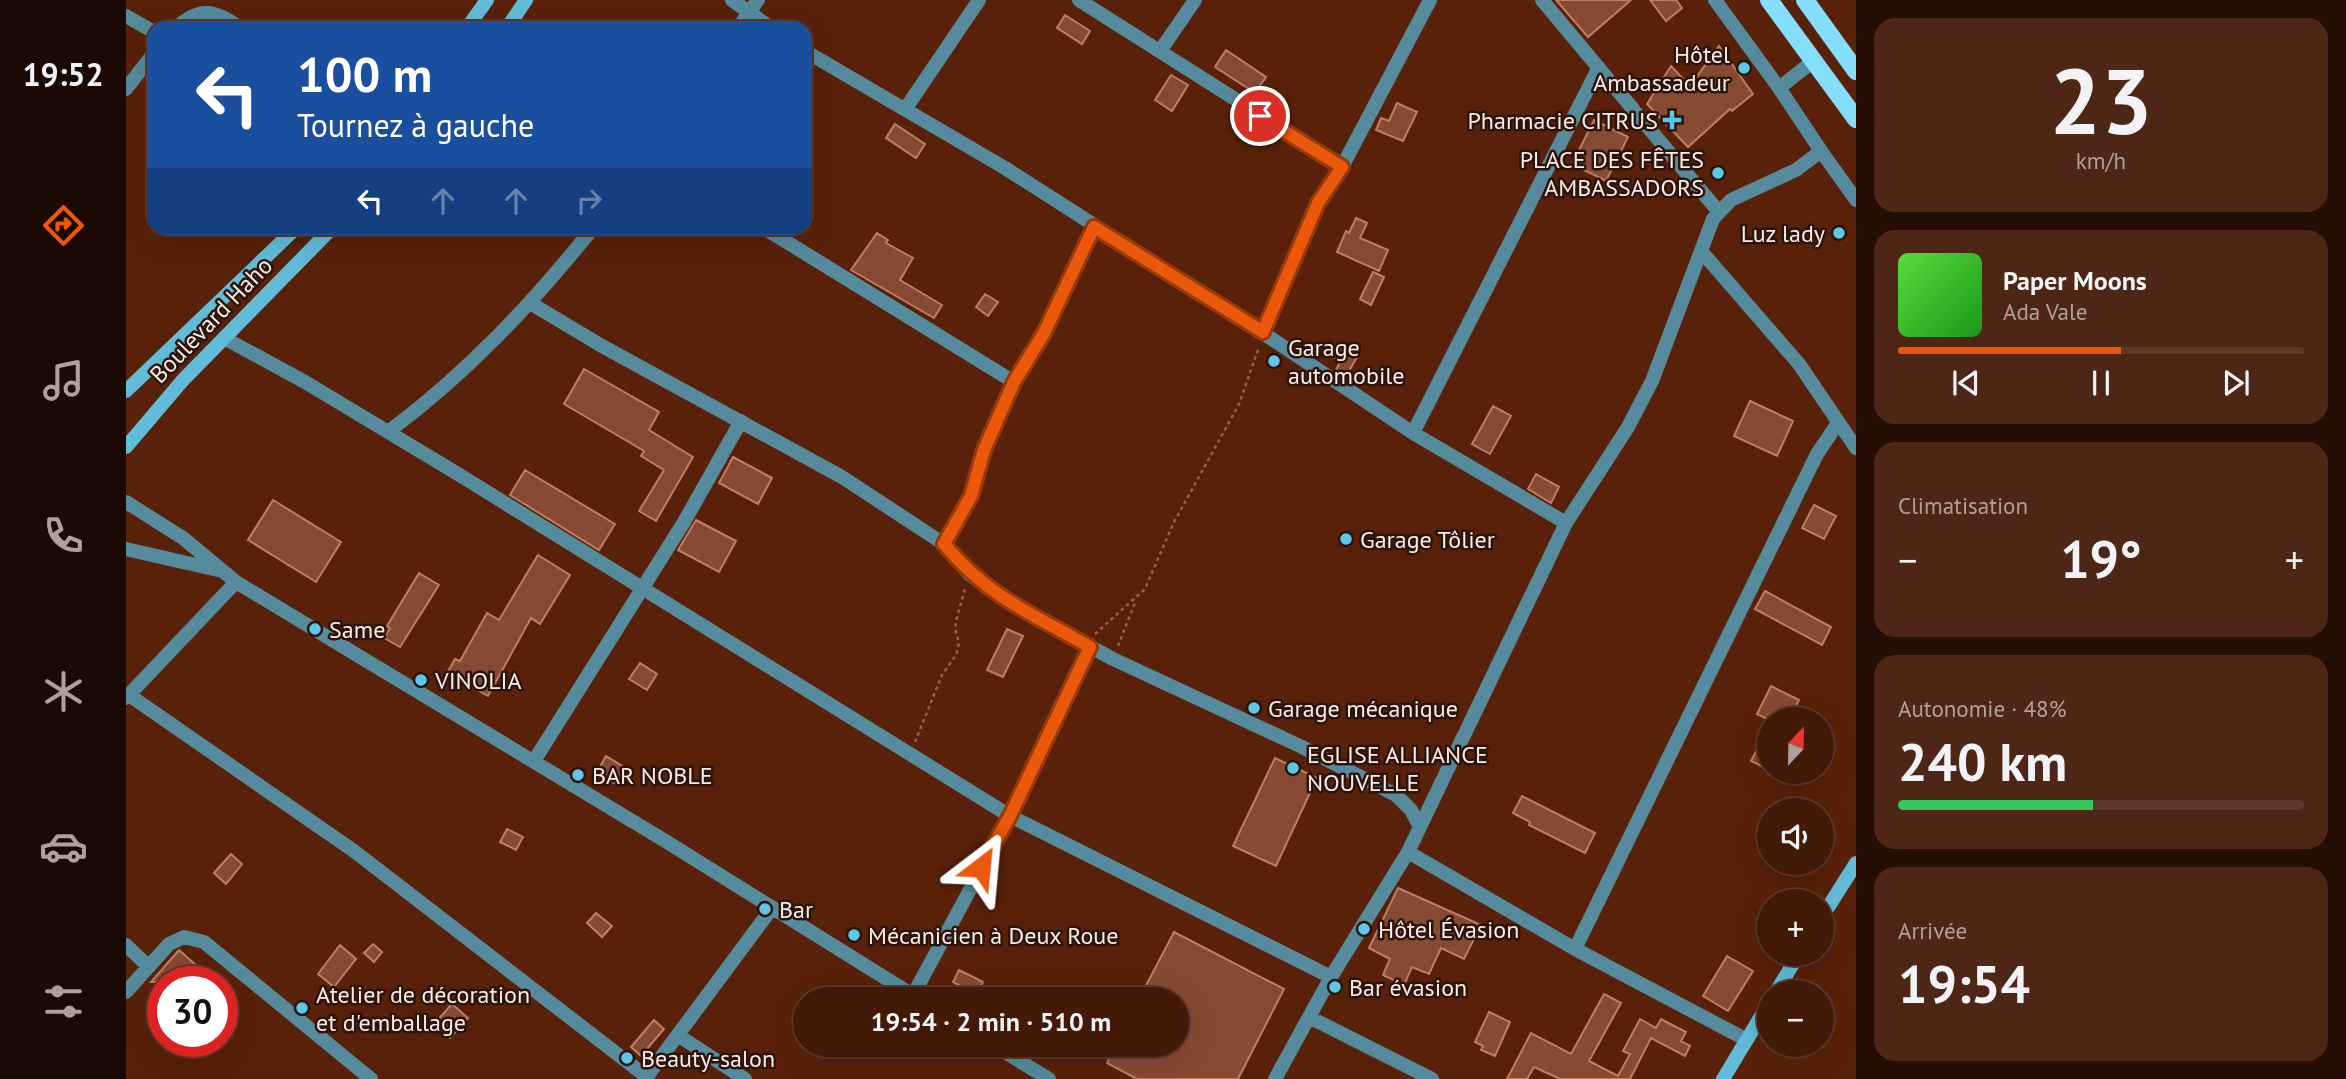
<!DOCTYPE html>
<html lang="fr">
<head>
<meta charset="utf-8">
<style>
	:root { --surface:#431907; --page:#4d2615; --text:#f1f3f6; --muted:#afa09b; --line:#5b3828; --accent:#ea580c }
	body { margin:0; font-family:"PT Sans",sans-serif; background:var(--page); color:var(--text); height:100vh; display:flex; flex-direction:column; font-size:26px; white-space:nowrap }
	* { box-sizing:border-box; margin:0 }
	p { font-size:23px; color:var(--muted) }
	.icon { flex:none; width:38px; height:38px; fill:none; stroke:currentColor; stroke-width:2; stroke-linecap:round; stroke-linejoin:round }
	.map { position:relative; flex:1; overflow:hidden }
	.details { display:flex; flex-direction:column; gap:18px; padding:18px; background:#250e04; width:490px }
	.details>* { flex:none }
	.hud { position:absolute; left:21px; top:21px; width:665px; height:214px; border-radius:21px; box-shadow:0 7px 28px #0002,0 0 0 2px var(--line); background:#1a4fa0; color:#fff; overflow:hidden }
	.needle { width:46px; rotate:22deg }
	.buttons { position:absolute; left:1631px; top:707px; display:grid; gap:14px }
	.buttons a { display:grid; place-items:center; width:77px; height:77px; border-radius:50%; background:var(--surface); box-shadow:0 7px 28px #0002,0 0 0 2px var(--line); font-size:35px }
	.speed { position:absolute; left:21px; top:966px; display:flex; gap:14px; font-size:35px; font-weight:700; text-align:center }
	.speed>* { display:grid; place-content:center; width:91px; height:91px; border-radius:50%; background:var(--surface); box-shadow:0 7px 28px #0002,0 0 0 2px var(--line); line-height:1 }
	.speed .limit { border:10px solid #d22; background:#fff; color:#111 }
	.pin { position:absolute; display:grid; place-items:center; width:60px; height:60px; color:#fff; margin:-30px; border:4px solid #fff; border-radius:50%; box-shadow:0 2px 7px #0007 }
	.me { position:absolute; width:77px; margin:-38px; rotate:29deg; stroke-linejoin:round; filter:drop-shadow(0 0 5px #0008) }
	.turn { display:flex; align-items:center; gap:24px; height:147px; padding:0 35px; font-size:32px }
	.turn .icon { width:91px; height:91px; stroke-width:2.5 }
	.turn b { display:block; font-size:49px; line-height:60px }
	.lanes { display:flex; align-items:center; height:66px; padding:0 35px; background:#0003; justify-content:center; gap:35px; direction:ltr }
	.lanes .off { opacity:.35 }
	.big { font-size:52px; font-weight:800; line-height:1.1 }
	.details .widget { flex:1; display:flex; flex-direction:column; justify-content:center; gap:10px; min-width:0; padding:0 24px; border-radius:21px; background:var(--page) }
	.details .dial { align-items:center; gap:0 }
	.dial b { font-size:91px; line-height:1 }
	.song { display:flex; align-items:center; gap:21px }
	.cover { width:84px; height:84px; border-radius:10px; background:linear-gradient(135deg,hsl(110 70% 55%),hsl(120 70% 35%)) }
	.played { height:7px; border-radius:4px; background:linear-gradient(90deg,var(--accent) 55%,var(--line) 55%) }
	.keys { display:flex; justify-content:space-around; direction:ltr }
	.heat { display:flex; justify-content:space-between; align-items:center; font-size:38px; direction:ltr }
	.charge { height:10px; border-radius:5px; background:linear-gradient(90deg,#34c759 48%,var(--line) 0) }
	.trip { position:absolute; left:667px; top:987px; width:396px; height:70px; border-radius:35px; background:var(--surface); box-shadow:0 7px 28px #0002,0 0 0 2px var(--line); font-weight:800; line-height:70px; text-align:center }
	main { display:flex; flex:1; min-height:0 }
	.dock { display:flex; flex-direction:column; width:126px; justify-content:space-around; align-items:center; background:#1b0a03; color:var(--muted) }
	.dock .icon { width:49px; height:49px }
	.dock .current { color:var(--accent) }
	.dock b { font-size:32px; color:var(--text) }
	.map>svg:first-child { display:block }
	.building { fill:#864a33; stroke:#be7d65; stroke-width:2 }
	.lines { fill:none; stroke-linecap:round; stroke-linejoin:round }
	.path { stroke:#8e6351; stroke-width:2.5; stroke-dasharray:3.5 3.5; stroke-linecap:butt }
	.street { stroke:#558b9d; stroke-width:14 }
	.secondary { stroke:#61bcd9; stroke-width:14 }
	.primary { stroke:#84defc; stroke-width:18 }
	.route-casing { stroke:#983908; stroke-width:18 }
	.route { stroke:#ea580c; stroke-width:12 }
	.poi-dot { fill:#5dc7e8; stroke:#2d140b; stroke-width:2.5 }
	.labels { text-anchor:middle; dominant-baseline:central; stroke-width:5; stroke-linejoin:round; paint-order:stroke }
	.poi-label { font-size:24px; fill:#fbece7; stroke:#2d140b; text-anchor:start }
	.street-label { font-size:24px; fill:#fbece7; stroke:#2d140b }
</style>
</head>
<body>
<main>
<nav class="dock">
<b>19:52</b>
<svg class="icon current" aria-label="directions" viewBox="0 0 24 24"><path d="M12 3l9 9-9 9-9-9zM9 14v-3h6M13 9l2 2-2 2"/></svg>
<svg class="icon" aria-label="music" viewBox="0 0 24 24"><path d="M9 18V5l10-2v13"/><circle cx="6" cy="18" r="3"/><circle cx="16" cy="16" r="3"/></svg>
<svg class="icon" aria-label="phone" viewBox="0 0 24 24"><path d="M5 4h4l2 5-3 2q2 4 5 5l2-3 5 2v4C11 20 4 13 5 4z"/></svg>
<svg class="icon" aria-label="climate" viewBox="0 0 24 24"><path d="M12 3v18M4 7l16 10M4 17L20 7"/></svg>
<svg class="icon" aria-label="car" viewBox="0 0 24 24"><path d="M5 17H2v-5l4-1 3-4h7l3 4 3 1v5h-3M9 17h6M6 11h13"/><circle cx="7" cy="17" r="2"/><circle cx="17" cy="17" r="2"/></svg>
<svg class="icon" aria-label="filters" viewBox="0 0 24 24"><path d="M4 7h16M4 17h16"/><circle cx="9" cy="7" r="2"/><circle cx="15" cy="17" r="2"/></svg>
</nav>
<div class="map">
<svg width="1730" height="1079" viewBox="0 0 1730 1079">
	<rect width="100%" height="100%" fill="#592109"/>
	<path class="building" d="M 1430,0 L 1505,0 L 1462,37 Z
		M 1524,0 L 1550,0 L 1556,8 L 1540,21 Z
		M 939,15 L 964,31 L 956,44 L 931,28 Z
		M 1593,46 L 1627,94 L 1606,111 L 1604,109 L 1562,147 L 1521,104 L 1545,66 L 1564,86 Z
		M 1100,50 L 1140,77 L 1129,93 L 1089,67 Z
		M 1045,75 L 1062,85 L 1046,111 L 1029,100 Z
		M 1271,103 L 1291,112 L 1277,141 L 1250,130 L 1255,118 L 1263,121 Z
		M 1468,120 L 1502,137 L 1480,181 L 1446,164 Z
		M 769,124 L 799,144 L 790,158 L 760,138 Z
		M 1230,218 L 1241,223 L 1234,238 L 1262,250 L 1253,271 L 1211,252 L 1220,231 L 1223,233 Z
		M 751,233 L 762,240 L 760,243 L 787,258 L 774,280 L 816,305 L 808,318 L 725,270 Z
		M 1247,272 L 1258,277 L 1245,305 L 1234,299 Z
		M 859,294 L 872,302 L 862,316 L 850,307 Z
		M 1210,345 L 1231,357 L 1220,376 L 1210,370 L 1214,362 L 1204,355 Z
		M 458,369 L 533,412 L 523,430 L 567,457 L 530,521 L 513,511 L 538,470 L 515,456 L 518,451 L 438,404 Z
		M 1624,401 L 1667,421 L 1651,456 L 1608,436 Z
		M 1367,406 L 1385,416 L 1364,454 L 1346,444 Z
		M 607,457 L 646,478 L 632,504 L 593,483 Z
		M 399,470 L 489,524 L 473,550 L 384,495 Z
		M 1410,474 L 1433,487 L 1425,503 L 1402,489 Z
		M 147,500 L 215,542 L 190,582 L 122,540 Z
		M 1688,505 L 1710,516 L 1698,539 L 1676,528 Z
		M 570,520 L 610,541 L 593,572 L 552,550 Z
		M 412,555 L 444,575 L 414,624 L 405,618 L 362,696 L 321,673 L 329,659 L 334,661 L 361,613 L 373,620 Z
		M 293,573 L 313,585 L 274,647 L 258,638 L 264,628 L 261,626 Z
		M 1639,591 L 1705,627 L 1696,645 L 1629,609 Z
		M 881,629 L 897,636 L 877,677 L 861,670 Z
		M 514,663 L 531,674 L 521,690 L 503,679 Z
		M 1645,686 L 1673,700 L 1663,719 L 1641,719 L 1631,714 Z
		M 1643,726 L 1643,770 L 1625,761 Z
		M 480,756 L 498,767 L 488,783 L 471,772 Z
		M 1149,758 L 1191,778 L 1150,866 L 1107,846 Z
		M 1396,796 L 1469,833 L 1459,853 L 1403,825 L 1404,822 L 1387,813 Z
		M 381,829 L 397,837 L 390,850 L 374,842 Z
		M 105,854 L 116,864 L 100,884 L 88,873 Z
		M 1272,888 L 1355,925 L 1338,959 L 1315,948 L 1303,974 L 1286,967 L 1278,985 L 1257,975 L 1264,959 L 1243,948 Z
		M 470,913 L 486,926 L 476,937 L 461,923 Z
		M 1048,932 L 1158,989 L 1112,1079 L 1011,1079 L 981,1063 L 990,1045 L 1050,1045 L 1050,999 L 1013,999 Z
		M 247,944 L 256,952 L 248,962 L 238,953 Z
		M 214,945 L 230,959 L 208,987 L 192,974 Z
		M 53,950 L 89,982 L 25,982 Z
		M 1601,956 L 1627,971 L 1602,1011 L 1577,996 Z
		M 833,970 L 857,982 L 850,994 L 827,982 Z
		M 1478,994 L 1495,1003 L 1463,1061 L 1492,1076 L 1504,1054 L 1497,1051 L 1514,1019 L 1530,1028 L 1535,1019 L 1560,1032 L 1555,1041 L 1564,1046 L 1559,1056 L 1525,1038 L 1504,1079 L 1434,1079 L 1408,1067 L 1401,1079 L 1381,1079 L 1405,1033 L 1445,1054 Z
		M 326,1004 L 342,1018 L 324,1038 L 308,1024 Z
		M 1363,1012 L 1384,1022 L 1369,1056 L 1355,1050 L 1357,1046 L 1349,1042 Z
		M 528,1020 L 538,1029 L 515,1056 L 505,1047 Z"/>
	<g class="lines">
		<path class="path" d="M 969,634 L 1019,589 L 1047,524 L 1113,404 L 1133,347
			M 992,646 L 1010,600
			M 789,742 L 816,675 L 830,655 L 833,643 L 829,628 L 831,617 L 839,589"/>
		<path class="street" d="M 606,0 L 645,28
			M 953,0 L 1216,167
			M 1416,0 L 1592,211
			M 1589,0 L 1653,88
			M 0,16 L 28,32
			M 50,28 C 75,5 89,11 115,28
			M 612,28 L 632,0
			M 679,51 L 879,168 L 1137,333 L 1287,433 L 1440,523
			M 1034,51 L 1069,0
			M 0,89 L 28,53
			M 780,108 L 853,0
			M 1695,151 L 1730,200
			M 638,228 L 888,382
			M 1575,251 L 1673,364 L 1730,448
			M 404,303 L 476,346 L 716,477 L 818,544 L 844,575 L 893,608 L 987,659 L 1174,746 L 1270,795 L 1285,810 L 1294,827
			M 1137,333 L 1192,203 L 1216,167 L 1304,0
			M 98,338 L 179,382 L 332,474 L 884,816 L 787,995
			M 262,432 C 341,373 406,304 467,228
			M 1287,433 L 1472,69
			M 0,502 L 57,538 L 110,582 L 541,842 L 793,999
			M 818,544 L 845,496 L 858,450 L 888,382 L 918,333 L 968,227
			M 0,549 L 92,570
			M 964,647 L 884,816 L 1205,977
			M 3,695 L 228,851 L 521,1077
			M 0,698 L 110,582
			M 408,761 L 558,522 L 615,421
			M 1282,852 L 1449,949 L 1621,1040
			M 0,945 L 23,967
			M 1449,949 L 1691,454 L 1712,423
			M 0,992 L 43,944 L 58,937 L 78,942 L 245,1079
			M 1183,1017 L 1306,1079
			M 553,1036 L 619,1079
			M 867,1045 L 923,1079
			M 519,1079 L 646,908
			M 1149,1079 L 1205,977 L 1282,852 L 1440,523 L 1502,427 L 1526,381 L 1587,219 L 1605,200 L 1670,170 L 1695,151 L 1653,88 L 1686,62"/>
		<path class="secondary" d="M 341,28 L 361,0
			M 381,28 L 400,0
			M 0,391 L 170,228
			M 0,447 L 57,380 L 206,228
			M 1696,917 L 1730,863
			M 1650,992 L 1673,954
			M 1597,1079 L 1643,1003"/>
		<path class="primary" d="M 1643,0 L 1730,119
			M 1679,0 L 1730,71"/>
	</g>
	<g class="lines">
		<g class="route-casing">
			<path id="route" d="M 855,867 L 884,816 L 964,647 C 905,613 863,598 818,544 L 845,496 L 858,450 L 888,382 L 918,333 L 968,227 L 1137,332 L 1192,203 L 1216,167 L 1134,116"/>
		</g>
		<use href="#route" class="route"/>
	</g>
	<g class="poi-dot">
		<circle cx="1618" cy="68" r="7"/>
		<path d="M1542.5 109.5h7v7h7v7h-7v7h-7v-7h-7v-7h7z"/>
		<circle cx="1592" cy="173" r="7"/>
		<circle cx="1713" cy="233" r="7"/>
		<circle cx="1148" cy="361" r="7"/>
		<circle cx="1220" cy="539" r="7"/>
		<circle cx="189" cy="629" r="7"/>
		<circle cx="295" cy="680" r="7"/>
		<circle cx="1128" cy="708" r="7"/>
		<circle cx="1167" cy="768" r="7"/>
		<circle cx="452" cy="775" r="7"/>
		<circle cx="639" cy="909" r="7"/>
		<circle cx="1238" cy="929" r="7"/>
		<circle cx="728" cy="935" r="7"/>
		<circle cx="1209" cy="987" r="7"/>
		<circle cx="176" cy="1008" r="7"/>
		<circle cx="501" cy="1058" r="7"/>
	</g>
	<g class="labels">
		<g class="poi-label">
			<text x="1604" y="54" text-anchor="end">Hôtel<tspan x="1604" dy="28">Ambassadeur</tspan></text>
			<text x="1532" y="120" text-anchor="end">Pharmacie CITRUS</text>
			<text x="1578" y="159" text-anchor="end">PLACE DES FÊTES<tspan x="1578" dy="28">AMBASSADORS</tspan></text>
			<text x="1699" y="233" text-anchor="end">Luz lady</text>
			<text x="1162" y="347">Garage<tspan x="1162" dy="28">automobile</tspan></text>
			<text x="1234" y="539">Garage Tôlier</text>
			<text x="203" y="629">Same</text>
			<text x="309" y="680">VINOLIA</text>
			<text x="1142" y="708">Garage mécanique</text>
			<text x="1181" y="754">EGLISE ALLIANCE<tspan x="1181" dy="28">NOUVELLE</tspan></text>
			<text x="466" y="775">BAR NOBLE</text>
			<text x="653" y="909">Bar</text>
			<text x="1252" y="929">Hôtel Évasion</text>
			<text x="742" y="935">Mécanicien à Deux Roue</text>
			<text x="1223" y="987">Bar évasion</text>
			<text x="190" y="994">Atelier de décoration<tspan x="190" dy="28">et d'emballage</tspan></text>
			<text x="515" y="1058">Beauty-salon</text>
		</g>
		<g class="street-label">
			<text transform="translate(85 320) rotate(-46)">Boulevard Haho</text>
		</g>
	</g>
</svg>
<div class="buttons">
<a><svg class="needle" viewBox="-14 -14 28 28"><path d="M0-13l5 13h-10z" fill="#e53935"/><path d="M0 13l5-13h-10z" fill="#afa09b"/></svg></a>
<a><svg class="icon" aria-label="sound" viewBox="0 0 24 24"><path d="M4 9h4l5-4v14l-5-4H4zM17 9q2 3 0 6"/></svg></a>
<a>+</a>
<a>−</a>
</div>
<div class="speed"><div class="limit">30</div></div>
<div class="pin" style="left:1134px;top:116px;background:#d93025"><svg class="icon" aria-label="arrive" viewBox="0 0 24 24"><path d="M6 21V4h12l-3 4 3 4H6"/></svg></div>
<svg class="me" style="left:855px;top:867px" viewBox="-20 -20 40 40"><path d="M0-17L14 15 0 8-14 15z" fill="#ea580c" stroke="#fff" stroke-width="4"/></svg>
<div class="trip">19:54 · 2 min · 510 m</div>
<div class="hud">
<div class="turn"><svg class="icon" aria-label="left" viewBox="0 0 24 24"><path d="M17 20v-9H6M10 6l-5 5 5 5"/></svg><div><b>100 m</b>Tournez à gauche</div></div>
<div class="lanes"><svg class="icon" aria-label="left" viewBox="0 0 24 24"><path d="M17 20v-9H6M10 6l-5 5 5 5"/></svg><svg class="icon off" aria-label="ahead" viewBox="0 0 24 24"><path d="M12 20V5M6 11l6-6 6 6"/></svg><svg class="icon off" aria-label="ahead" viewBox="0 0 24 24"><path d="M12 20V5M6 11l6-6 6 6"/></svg><svg class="icon off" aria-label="right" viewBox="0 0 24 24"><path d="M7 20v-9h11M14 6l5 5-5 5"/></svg></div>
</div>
</div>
<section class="details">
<div class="widget dial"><b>23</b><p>km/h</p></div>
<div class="widget">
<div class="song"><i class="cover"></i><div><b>Paper Moons</b><p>Ada Vale</p></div></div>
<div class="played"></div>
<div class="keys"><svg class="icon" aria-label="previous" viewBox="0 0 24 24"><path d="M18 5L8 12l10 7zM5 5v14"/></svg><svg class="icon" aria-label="pause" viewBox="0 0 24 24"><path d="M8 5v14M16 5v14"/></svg><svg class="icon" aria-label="next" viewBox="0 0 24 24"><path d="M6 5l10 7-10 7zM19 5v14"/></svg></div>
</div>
<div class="widget"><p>Climatisation</p>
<div class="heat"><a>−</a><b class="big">19°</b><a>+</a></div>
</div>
<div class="widget"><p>Autonomie · 48%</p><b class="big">240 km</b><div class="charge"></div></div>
<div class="widget"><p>Arrivée</p><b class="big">19:54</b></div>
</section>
</main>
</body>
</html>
